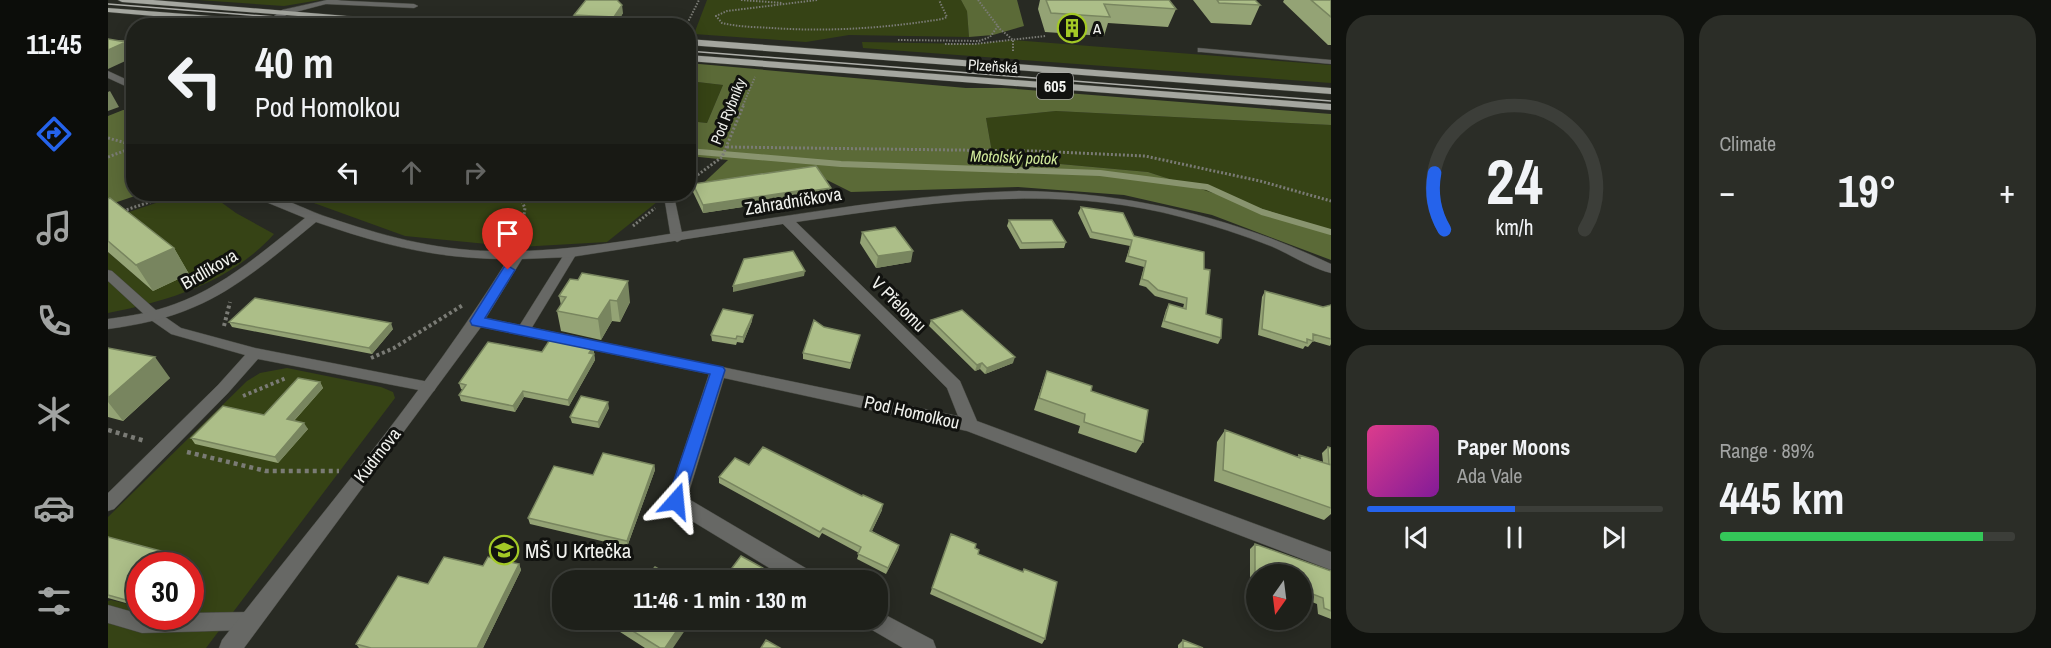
<!DOCTYPE html>
<html lang="en">
<head>
<meta charset="utf-8">
<style>
	:root { --surface:#1e201a; --page:#2b2d27; --text:#f1f3f6; --muted:#a1a3a2; --line:#3c3e39; --accent:#2563eb }
	body { margin:0; font-family:"Archivo Narrow",sans-serif; background:var(--page); color:var(--text); height:100vh; display:flex; flex-direction:column; font-size:22px; white-space:nowrap }
	* { box-sizing:border-box; margin:0 }
	p { font-size:20px; color:var(--muted) }
	.icon { flex:none; width:33px; height:33px; fill:none; stroke:currentColor; stroke-width:2; stroke-linecap:round; stroke-linejoin:round }
	.map { position:relative; flex:1; overflow:hidden }
	.panel { display:flex; flex-direction:column; gap:15px; padding:15px; background:#10120e; width:720px }
	.panel>* { flex:none }
	.guide { position:absolute; left:18px; top:18px; width:570px; height:183px; border-radius:24px; box-shadow:0 3px 15px #0003,0 0 0 2px var(--line); background:#1e201a; color:var(--text); overflow:hidden }
	.needle { width:39px; rotate:194deg }
	.fabs { position:absolute; left:1138px; top:564px; display:grid; gap:12px }
	.fabs a { display:grid; place-items:center; width:66px; height:66px; border-radius:50%; background:var(--surface); box-shadow:0 3px 15px #0003,0 0 0 2px var(--line); font-size:30px }
	.speed { position:absolute; left:18px; top:552px; display:flex; gap:12px; font-size:30px; font-weight:700; text-align:center }
	.speed>* { display:grid; place-content:center; width:78px; height:78px; border-radius:50%; background:var(--surface); box-shadow:0 3px 15px #0003,0 0 0 2px var(--line); line-height:1 }
	.speed .limit { border:9px solid #d22; background:#fff; color:#111 }
	.pin { position:absolute; display:grid; place-items:center; width:51px; height:51px; color:#fff; margin:-62px -26px; border-radius:50% 50% 50% 0; rotate:-45deg; box-shadow:0 0 6px #0007 }
	.pin .icon { rotate:45deg }
	.me { position:absolute; width:66px; margin:-33px; rotate:18deg; stroke-linejoin:round; filter:drop-shadow(0 0 4px #0008) }
	.turn { display:flex; align-items:center; gap:21px; height:126px; padding:0 30px; font-size:27px }
	.turn .icon { width:78px; height:78px; stroke-width:2.5 }
	.turn b { display:block; font-size:42px; line-height:51px }
	.lanes { display:flex; align-items:center; height:57px; padding:0 30px; background:#0003; justify-content:center; gap:30px; direction:ltr }
	.lanes .off { opacity:.35 }
	.big { font-size:45px; font-weight:700; line-height:1.1 }
	.panel .tile { flex:1; display:flex; flex-direction:column; justify-content:center; gap:9px; min-width:0; padding:0 21px; border-radius:24px; background:var(--page) }
	.panel .dial { align-items:center; gap:0 }
	.dial svg { height:156px; overflow:visible; fill:none; stroke:var(--line); stroke-width:7; stroke-linecap:round; text-anchor:middle }
	.dial text { fill:var(--text); stroke:none }
	.song { display:flex; align-items:center; gap:18px }
	.cover { width:72px; height:72px; border-radius:9px; background:linear-gradient(135deg,hsl(330 70% 55%),hsl(290 70% 35%)) }
	.played { height:6px; border-radius:3px; background:linear-gradient(90deg,var(--accent) 50%,var(--line) 50%) }
	.keys { display:flex; justify-content:space-around; direction:ltr }
	.heat { display:flex; justify-content:space-between; align-items:center; font-size:33px; direction:ltr }
	.charge { height:9px; border-radius:4px; background:linear-gradient(90deg,#34c759 89%,var(--line) 0) }
	.panel .tiles { flex:1; display:grid; gap:15px; grid-template-columns:repeat(2,1fr) }
	.trip { position:absolute; left:444px; top:570px; width:336px; height:60px; border-radius:24px; background:var(--surface); box-shadow:0 3px 15px #0003,0 0 0 2px var(--line); font-weight:700; line-height:60px; text-align:center }
	main { display:flex; flex:1; min-height:0 }
	.tab-bar { display:flex; flex-direction:column; width:108px; justify-content:space-around; align-items:center; background:#0c0d0a; color:var(--muted) }
	.tab-bar .icon { width:42px; height:42px }
	.tab-bar .selected { color:var(--accent) }
	.tab-bar b { font-size:27px; color:var(--text) }
	.map>svg:first-child { display:block }
	.green { fill:#364315 }
	.forest { fill:#5b6a37 }
	.lines { fill:none; stroke-linecap:round; stroke-linejoin:round }
	.stream-far1 { stroke:#89946f; stroke-width:4.5 }
	.stream { stroke:#89946f; stroke-width:6 }
	.service-casing { stroke:#44463f; stroke-width:1 }
	.minor-casing { stroke:#44463f; stroke-width:1 }
	.primary-casing { stroke:#44463f; stroke-width:1 }
	.path-far3 { stroke:#7a7b75; stroke-width:2; stroke-dasharray:1.5 1.5; stroke-linecap:butt }
	.path-far2 { stroke:#7a7b75; stroke-width:3; stroke-dasharray:2 2; stroke-linecap:butt }
	.path-far1 { stroke:#7a7b75; stroke-width:4; stroke-dasharray:3 3; stroke-linecap:butt }
	.path { stroke:#7a7b75; stroke-width:4.5; stroke-dasharray:4 4; stroke-linecap:butt }
	.service { fill:#676865; fill-rule:evenodd }
	.minor { fill:#676865; fill-rule:evenodd }
	.primary { fill:#a5a7a0; fill-rule:evenodd }
	.tram { stroke:#aeafaa; stroke-width:1.5 }
	.wall { fill:#94a375 }
	.shaded-wall { fill:#78855f }
	.building { fill:#acbe88; stroke:#78855f; stroke-width:1.5 }
	.route { fill:#2563eb; stroke:#184099; stroke-width:1.5 }
	.labels { text-anchor:middle; dominant-baseline:central; stroke-width:6; stroke-linejoin:round; paint-order:stroke }
	.far-poi-label { font-size:15px; fill:#f1f2ee; stroke:#11120f; text-anchor:start }
	.far-street-label { font-size:15px; fill:#f1f2ee; stroke:#11120f }
	.shield { fill:#11120f; stroke:#aeafab; stroke-width:1.5 }
	.shield-label { font-size:16px; font-weight:bold; fill:#f1f2ee }
	.far-water-label { font-size:16px; font-style:italic; fill:#cfe899; stroke:#11120f }
	.street-label { font-size:18px; fill:#f1f2ee; stroke:#11120f }
	.near-poi-label { font-size:21px; fill:#f1f2ee; stroke:#11120f; text-anchor:start }
</style>
</head>
<body>
<main>
<nav class="tab-bar">
<b>11:45</b>
<svg class="icon selected" aria-label="directions" viewBox="0 0 24 24"><path d="M12 3l9 9-9 9-9-9zM9 14v-3h6M13 9l2 2-2 2"/></svg>
<svg class="icon" aria-label="music" viewBox="0 0 24 24"><path d="M9 18V5l10-2v13"/><circle cx="6" cy="18" r="3"/><circle cx="16" cy="16" r="3"/></svg>
<svg class="icon" aria-label="phone" viewBox="0 0 24 24"><path d="M5 4h4l2 5-3 2q2 4 5 5l2-3 5 2v4C11 20 4 13 5 4z"/></svg>
<svg class="icon" aria-label="climate" viewBox="0 0 24 24"><path d="M12 3v18M4 7l16 10M4 17L20 7"/></svg>
<svg class="icon" aria-label="car" viewBox="0 0 24 24"><path d="M5 17H2v-5l4-1 3-4h7l3 4 3 1v5h-3M9 17h6M6 11h13"/><circle cx="7" cy="17" r="2"/><circle cx="17" cy="17" r="2"/></svg>
<svg class="icon" aria-label="filters" viewBox="0 0 24 24"><path d="M4 7h16M4 17h16"/><circle cx="9" cy="7" r="2"/><circle cx="15" cy="17" r="2"/></svg>
</nav>
<div class="map">
<svg width="1223" height="648" viewBox="0 0 1223 648">
	<rect width="100%" height="100%" fill="#282a23"/>
	<path class="green" d="M 90,0 L 212,0 L 176,6 Z
		M 599,0 L 853,0 L 859,10 L 861,37 L 741,35 L 698,42 L 586,34 Z
		M 905,40 L 1223,65 L 1223,83 L 755,48 L 754,42 L 866,44 Z
		M 581,81 L 615,85 L 599,123 L 581,121 Z
		M 948,111 L 1223,125 L 1223,231 L 1040,172 L 885,158 L 878,118 Z
		M 75,194 L 99,194 L 106,197 L 128,213 L 166,234 C 123,282 61,301 0,313 L 0,252 L 45,291 L 0,219 Z
		M 181,194 L 559,194 L 499,242 L 411,247 L 297,236 Z
		M 179,368 L 273,387 L 285,392 L 287,398 L 98,648 L 0,648 L 0,601 L 3,600 L 31,607 L 32,616 L 82,616 L 84,564 L 0,541 L 0,517 L 139,381 L 152,373 Z"/>
	<path class="forest" d="M 853,0 L 909,0 L 916,26 L 885,35 L 861,37 L 859,11 Z
		M 580,63 L 858,88 L 896,88 L 1223,114 L 1223,125 L 948,111 L 878,118 L 885,158 L 1040,172 L 1223,231 L 1223,260 L 1104,215 L 1016,195 L 910,187 L 743,192 L 707,174 L 587,191 L 620,160 L 581,156 L 581,121 L 599,123 L 615,85 L 581,81 Z
		M 15,110 L 25,110 L 26,194 L 33,194 L 0,205 L 0,116 Z"/>
	<g class="lines">
		<path class="stream-far1" d="M 0,42 L 26,43"/>
		<path class="stream" d="M 580,151 L 733,164 L 992,173 L 1099,187 L 1154,212 L 1223,232"/>
		<g class="service-casing">
			<path id="service" d="M 220,0 L 306,4 L 310,6 L 306,8 L 218,4 L 214,2 Z
				M 1090,48 L 1223,60 L 1223,64 L 1093,52 L 1090,52 Z
				M 558,194 L 565,194 L 566,196 L 575,238 L 573,240 L 569,242 L 563,238 L 556,196 Z
				M 463,249 L 469,253 L 420,334 L 410,334 L 408,331 L 410,328 L 457,253 Z
				M 0,270 L 4,271 L 50,312 L 73,328 L 147,348 L 321,382 L 326,383 L 328,387 L 326,391 L 321,392 L 150,359 L 120,393 L 6,509 L 0,511 L 0,493 L 110,385 L 137,355 L 63,334 L 40,318 L 0,281 Z
				M 0,605 L 32,614 L 32,616 L 82,616 L 82,613 L 141,612 L 148,614 L 151,621 L 148,628 L 141,630 L 34,633 L 0,623 Z"/>
		</g>
		<g class="minor-casing">
			<path id="minor" d="M 219,0 L 233,0 L 180,14 L 163,26 L 153,26 L 174,10 Z
				M 0,71 L 26,83 L 26,90 L 0,78 Z
				M 911,191 C 1021,192 1124,217 1223,264 L 1223,273 C 1203,268 1183,255 1165,247 C 1135,235 1104,225 1073,217 C 945,183 816,203 688,222 L 852,381 L 869,421 L 1223,552 L 1223,570 L 859,431 L 616,378 L 579,498 L 706,573 L 709,580 L 681,580 L 561,507 L 559,501 L 601,374 L 373,327 L 136,648 L 111,648 L 114,640 C 212,515 316,394 400,259 C 328,259 275,245 208,222 C 170,253 131,288 86,307 C 59,319 29,325 0,329 L 0,319 C 23,316 46,312 67,304 C 115,287 157,250 197,218 L 158,202 L 146,194 C 171,194 195,209 219,217 C 273,235 325,250 383,251 C 452,253 518,241 586,230 C 694,214 802,194 911,191 ZM 675,224 L 839,388 L 850,416 L 378,318 L 414,259 L 463,257 Z
				M 770,611 L 825,640 L 828,648 L 795,648 L 759,627 L 756,620 L 770,620 Z"/>
		</g>
		<g class="primary-casing">
			<path id="primary" d="M 10,0 L 45,0 L 359,26 L 316,26 L 14,2 Z
				M 0,8 L 194,23 L 198,26 L 158,26 L 0,12 Z
				M 580,39 L 1223,88 L 1223,94 L 580,45 Z
				M 580,55 L 1223,104 L 1223,110 L 580,61 Z"/>
		</g>
		<path class="path-far3" d="M 633,0 L 675,3
			M 709,0 L 619,11 L 608,16 L 614,23 C 630,27 648,27 664,28 C 721,32 778,28 834,19 L 839,17 L 831,0
			M 870,0 L 892,29 L 905,40 L 905,51
			M 578,26 L 591,0
			M 790,40 L 871,41 L 882,37 L 890,26
			M 837,44 L 866,44 L 938,36
			M 635,105 L 647,77"/>
		<path class="path-far2" d="M 0,138 L 18,143 L 26,149
			M 619,147 L 925,151 L 1037,156 L 1152,181 L 1223,201
			M 0,157 L 24,148
			M 580,182 L 614,157 L 636,104
			M 410,194 L 417,208 L 412,241
			M 15,211 L 65,194
			M 525,226 L 547,208"/>
		<path class="path-far1" d="M 116,326 L 122,302
			M 263,358 L 286,348 L 355,305
			M 135,396 L 178,378"/>
		<path class="path" d="M 0,430 L 37,441
			M 79,452 L 158,471 L 231,471"/>
		<use href="#service" class="service"/>
		<use href="#minor" class="minor"/>
		<use href="#primary" class="primary"/>
		<path class="tram" d="M 0,4 L 284,26
			M 580,51 L 1223,101"/>
	</g>
	<path class="wall" d="M 932,0 L 1061,0 L 1068,9 L 1060,27 L 1000,23 L 996,36 L 937,32 L 930,9 Z
		M 1085,0 L 1147,0 L 1152,5 L 1143,25 L 1103,23 Z
		M 1176,0 L 1223,0 L 1223,45 L 1220,45 L 1175,2 Z
		M 515,13 L 507,26 L 467,24 L 466,15 Z
		M 708,166 L 722,196 L 696,200 L 694,198 L 595,213 L 585,192 L 585,184 Z
		M 0,199 L 66,248 L 81,274 L 45,291 L 0,252 Z
		M 973,207 L 1026,236 L 1096,269 L 1098,314 L 1113,338 L 1110,344 L 1053,327 L 1058,310 L 1061,304 L 1075,308 L 1076,304 L 1047,296 L 1038,287 L 1031,285 L 1036,267 L 1017,262 L 1022,246 L 982,238 L 970,213 Z
		M 901,220 L 958,242 L 956,248 L 912,249 L 899,226 Z
		M 754,232 L 803,262 L 768,268 L 752,243 Z
		M 1157,291 L 1215,307 L 1223,305 L 1223,344 L 1222,346 L 1205,341 L 1200,347 L 1197,346 L 1195,349 L 1150,335 L 1154,297 Z
		M 451,296 L 522,302 L 512,322 L 504,321 L 493,340 L 453,331 L 449,311 L 453,305 Z
		M 823,320 L 905,363 L 877,374 L 872,369 L 867,371 L 821,326 Z
		M 644,321 L 635,343 L 629,342 L 628,345 L 604,341 L 603,335 Z
		M 121,322 L 285,329 L 264,354 L 124,327 Z
		M 716,327 L 752,335 L 742,369 L 695,359 L 695,353 Z
		M 485,347 L 486,353 L 485,354 L 486,354 L 487,360 L 461,406 L 416,397 L 407,412 L 353,401 L 351,395 L 355,390 L 353,389 L 351,383 L 434,352 Z
		M 0,348 L 62,378 L 15,421 L 0,417 Z
		M 939,371 L 983,391 L 1035,442 L 1028,453 L 970,433 L 972,426 L 926,410 L 935,382 Z
		M 212,382 L 215,388 L 186,421 L 200,429 L 170,463 L 87,444 L 83,438 L 156,415 Z
		M 501,408 L 491,428 L 464,423 L 462,417 Z
		M 1117,430 L 1189,457 L 1191,455 L 1215,462 L 1214,453 L 1220,447 L 1223,448 L 1223,514 L 1216,520 L 1106,481 L 1109,442 Z
		M 546,465 L 547,470 L 519,547 L 422,524 L 420,518 L 485,475 Z
		M 641,465 L 774,510 L 764,531 L 791,545 L 790,550 L 778,574 L 749,559 L 751,553 L 714,533 L 711,538 L 611,483 L 611,477 Z
		M 843,534 L 867,548 L 870,554 L 914,572 L 916,569 L 937,639 L 934,644 L 822,594 Z
		M 0,537 L 84,564 L 32,566 L 32,607 L 0,598 Z
		M 1147,544 L 1223,571 L 1223,619 L 1210,614 L 1209,604 L 1194,598 L 1194,574 L 1149,574 L 1149,581 L 1142,578 L 1142,549 Z
		M 411,564 L 413,570 L 375,648 L 251,648 L 248,644 L 320,584 L 375,566 Z
		M 507,620 L 565,648 L 537,648 L 509,630 Z
		M 1075,640 L 1095,648 L 1070,648 L 1070,645 Z"/>
	<path class="shaded-wall" d="M 514,5 L 515,13 L 507,26 L 506,17 Z
		M 18,42 L 26,57 L 0,69 L 0,50 Z
		M 2,91 L 11,107 L 0,111 L 0,92 Z
		M 723,188 L 722,196 L 696,200 L 696,192 Z
		M 695,190 L 694,198 L 595,213 L 595,205 Z
		M 66,248 L 81,274 L 45,291 L 28,265 Z
		M 805,251 L 803,262 L 768,268 L 770,256 Z
		M 697,271 L 696,276 L 625,292 L 625,286 Z
		M 520,281 L 522,302 L 512,322 L 509,301 Z
		M 502,300 L 504,321 L 493,340 L 490,319 Z
		M 645,315 L 644,321 L 635,343 L 635,337 Z
		M 283,323 L 285,329 L 264,354 L 261,348 Z
		M 485,347 L 486,353 L 482,359 L 481,353 Z
		M 486,354 L 487,360 L 461,406 L 460,400 Z
		M 47,357 L 62,378 L 15,421 L 0,402 L 0,398 Z
		M 907,357 L 905,363 L 877,374 L 879,368 Z
		M 874,363 L 872,369 L 867,371 L 869,365 Z
		M 212,382 L 215,388 L 182,425 L 179,419 Z
		M 415,391 L 416,397 L 407,412 L 405,406 Z
		M 500,402 L 501,408 L 491,428 L 490,422 Z
		M 196,423 L 200,429 L 170,463 L 167,457 Z
		M 546,465 L 547,470 L 519,547 L 519,541 Z
		M 775,504 L 774,510 L 761,537 L 762,531 Z
		M 791,545 L 790,550 L 778,574 L 780,568 Z
		M 79,558 L 84,564 L 82,566 L 72,566 Z
		M 411,564 L 413,570 L 375,648 L 369,648 Z
		M 576,620 L 584,620 L 565,648 L 557,648 Z"/>
	<path class="building" d="M 478,0 L 509,0 L 514,5 L 506,17 L 466,15 Z
		M 938,0 L 1061,0 L 1068,9 L 996,4 L 1002,17 L 943,13 Z
		M 1109,0 L 1147,0 L 1152,5 L 1111,3 Z
		M 1203,0 L 1223,0 L 1223,17 Z
		M 0,39 L 18,42 L 0,50 Z
		M 708,166 L 723,188 L 696,192 L 695,190 L 595,205 L 585,184 Z
		M 2,198 L 66,248 L 28,265 L 0,241 L 0,199 Z
		M 973,207 L 1015,213 L 1026,236 L 1096,252 L 1096,269 L 1102,270 L 1098,314 L 1114,319 L 1113,338 L 1056,321 L 1061,304 L 1078,309 L 1079,298 L 1050,290 L 1040,281 L 1034,279 L 1038,261 L 1020,256 L 1024,240 L 984,232 Z
		M 901,220 L 944,220 L 958,242 L 914,243 Z
		M 787,227 L 805,251 L 770,256 L 754,232 Z
		M 685,251 L 697,271 L 625,286 L 636,259 Z
		M 474,273 L 520,281 L 509,301 L 502,300 L 490,319 L 449,311 L 458,297 L 451,296 L 462,279 L 470,280 Z
		M 1157,291 L 1215,307 L 1223,305 L 1223,339 L 1205,334 L 1205,341 L 1199,339 L 1199,343 L 1154,329 Z
		M 147,298 L 283,323 L 261,348 L 121,322 Z
		M 615,309 L 645,315 L 635,337 L 629,336 L 628,339 L 603,335 Z
		M 854,310 L 907,357 L 879,368 L 874,363 L 869,365 L 823,320 Z
		M 706,320 L 716,327 L 752,335 L 743,363 L 695,353 Z
		M 443,338 L 485,347 L 481,353 L 486,354 L 460,400 L 415,391 L 405,406 L 351,395 L 358,385 L 351,383 L 380,342 L 434,352 Z
		M 0,348 L 47,357 L 0,398 Z
		M 939,371 L 984,386 L 983,391 L 1040,410 L 1035,442 L 976,422 L 977,414 L 931,398 Z
		M 190,378 L 212,382 L 179,419 L 196,423 L 167,457 L 83,438 L 115,406 L 156,415 Z
		M 473,396 L 500,402 L 490,422 L 462,417 Z
		M 1117,430 L 1192,458 L 1191,455 L 1223,465 L 1223,508 L 1115,470 Z
		M 655,447 L 754,496 L 755,495 L 775,504 L 762,531 L 791,545 L 780,568 L 750,554 L 753,547 L 715,528 L 712,532 L 611,477 L 627,458 L 641,465 Z
		M 1220,447 L 1223,448 L 1223,465 L 1221,464 Z
		M 495,453 L 546,465 L 519,541 L 420,518 L 446,466 L 485,475 Z
		M 843,534 L 868,544 L 867,548 L 871,550 L 870,554 L 915,572 L 916,569 L 949,582 L 937,639 L 824,588 Z
		M 0,537 L 79,558 L 72,566 L 32,566 L 32,604 L 0,595 Z
		M 1147,544 L 1223,571 L 1223,611 L 1216,608 L 1215,598 L 1194,590 L 1194,574 L 1153,574 L 1147,572 Z
		M 633,556 L 671,577 L 669,580 L 615,580 Z
		M 336,557 L 375,566 L 380,557 L 411,564 L 369,648 L 263,648 L 248,644 L 290,576 L 320,584 Z
		M 547,567 L 570,580 L 536,580 Z
		M 507,620 L 576,620 L 557,648 L 552,648 Z
		M 658,640 L 672,648 L 653,648 Z
		M 1075,640 L 1095,648 L 1075,648 Z"/>
	<path class="route" d="M 400,266 L 407,270 L 377,318 L 615,367 L 617,370 L 574,506 L 568,509 L 562,506 L 559,501 L 602,374 L 364,325 L 362,321 L 396,267 Z"/>
	<defs>
		<g id="building-ring" transform="scale(1.5)"><circle r="9.5" fill="#11120f" stroke="#a3c926" stroke-width="1.5"/><path d="M-4-6H4V6H1V3H-1V6H-4ZM-2.5-4.3h1.7v1.8h-1.7ZM.8-4.3h1.7v1.8H.8ZM-2.5-1h1.7V.8h-1.7ZM.8-1h1.7V.8H.8Z" fill="#a3c926"/></g>
		<g id="school-ring" transform="scale(1.5)"><circle r="9.5" fill="#11120f" stroke="#a3c926" stroke-width="1.5"/><path d="M0-5L7-2L0 1L-7-2ZM-4 1L0 2.5L4 1V4Q0 6-4 4Z" fill="#a3c926"/></g>
	</defs>
	<g fill-rule="evenodd">
		<use href="#building-ring" x="964" y="28"/>
		<use href="#school-ring" x="396" y="550"/>
	</g>
	<g class="labels">
		<g class="far-poi-label">
			<text x="985" y="28">A</text>
		</g>
		<g class="far-street-label">
			<text transform="translate(885 66) rotate(4)">Plzeňská</text>
			<text transform="translate(620 111) rotate(-68)">Pod Rybníky</text>
		</g>
		<rect class="shield" x="929" y="73" width="36" height="26" rx="4.5"/>
		<g class="shield-label">
			<text x="947" y="86">605</text>
		</g>
		<g class="far-water-label">
			<text transform="translate(906 157) rotate(2)">Motolský potok</text>
		</g>
		<g class="street-label">
			<text transform="translate(685 201) rotate(-9)">Zahradníčkova</text>
			<text transform="translate(101 269) rotate(-30)">Brdlíkova</text>
			<text transform="translate(791 304) rotate(45)">V Přelomu</text>
			<text transform="translate(804 412) rotate(13)">Pod Homolkou</text>
			<text transform="translate(269 455) rotate(-52)">Kudrnova</text>
		</g>
		<g class="near-poi-label">
			<text x="417" y="550">MŠ U Krtečka</text>
		</g>
	</g>
</svg>
<div class="fabs">
<a><svg class="needle" viewBox="-14 -14 28 28"><path d="M0-13l5 13h-10z" fill="#e53935"/><path d="M0 13l5-13h-10z" fill="#a1a3a2"/></svg></a>
</div>
<div class="speed"><div class="limit">30</div></div>
<div class="pin" style="left:400px;top:270px;background:#d93025"><svg class="icon" aria-label="arrive" viewBox="0 0 24 24"><path d="M6 21V4h12l-3 4 3 4H6"/></svg></div>
<svg class="me" style="left:568px;top:501px" viewBox="-20 -20 40 40"><path d="M0-17L14 15 0 8-14 15z" fill="#2563eb" stroke="#fff" stroke-width="4"/></svg>
<div class="trip">11:46 · 1 min · 130 m</div>
<div class="guide">
<div class="turn"><svg class="icon" aria-label="left" viewBox="0 0 24 24"><path d="M17 20v-9H6M10 6l-5 5 5 5"/></svg><div><b>40 m</b>Pod Homolkou</div></div>
<div class="lanes"><svg class="icon" aria-label="left" viewBox="0 0 24 24"><path d="M17 20v-9H6M10 6l-5 5 5 5"/></svg><svg class="icon off" aria-label="ahead" viewBox="0 0 24 24"><path d="M12 20V5M6 11l6-6 6 6"/></svg><svg class="icon off" aria-label="right" viewBox="0 0 24 24"><path d="M7 20v-9h11M14 6l5 5-5 5"/></svg></div>
</div>
</div>
<section class="panel">
<div class="tiles">
<div class="tile dial"><svg viewBox="0 0 100 80">
<path d="M14 69A42 42 0 1 1 86 69"/>
<path d="M14 69A42 42 0 0 1 9 40" stroke="#2563eb"/>
<text x="50" y="56" font-size="32" font-weight="700">24</text>
<text x="50" y="72" font-size="11">km/h</text>
</svg></div>
<div class="tile"><p>Climate</p>
<div class="heat"><a>−</a><b class="big">19°</b><a>+</a></div>
</div>
<div class="tile">
<div class="song"><i class="cover"></i><div><b>Paper Moons</b><p>Ada Vale</p></div></div>
<div class="played"></div>
<div class="keys"><svg class="icon" aria-label="previous" viewBox="0 0 24 24"><path d="M18 5L8 12l10 7zM5 5v14"/></svg><svg class="icon" aria-label="pause" viewBox="0 0 24 24"><path d="M8 5v14M16 5v14"/></svg><svg class="icon" aria-label="next" viewBox="0 0 24 24"><path d="M6 5l10 7-10 7zM19 5v14"/></svg></div>
</div>
<div class="tile"><p>Range · 89%</p><b class="big">445 km</b><div class="charge"></div></div>
</div>
</section>
</main>
</body>
</html>
